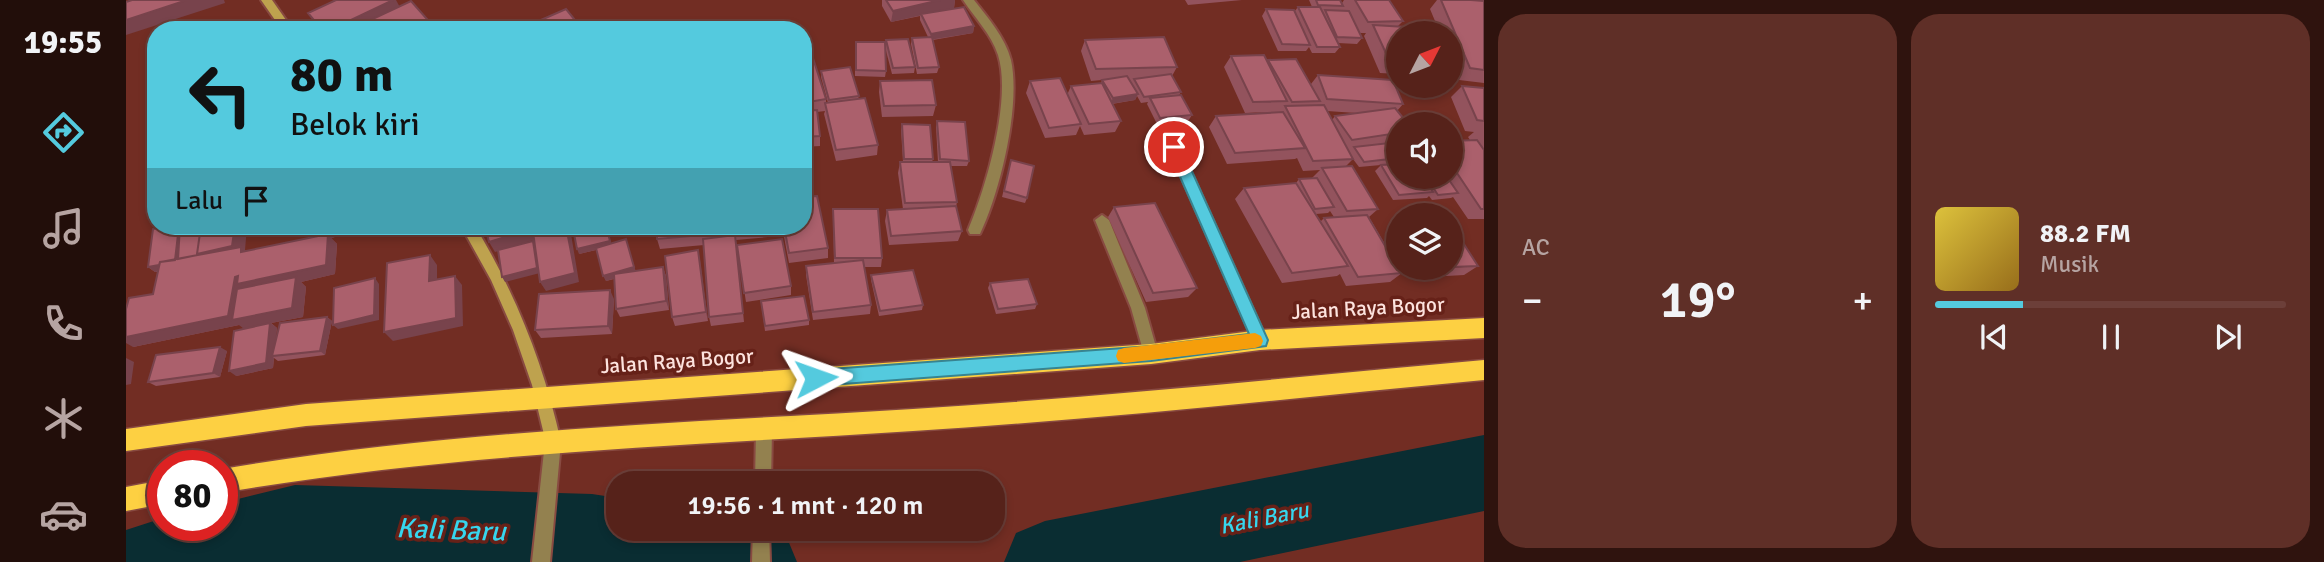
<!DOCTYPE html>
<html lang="id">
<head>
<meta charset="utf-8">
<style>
	:root { --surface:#56221a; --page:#5f2f27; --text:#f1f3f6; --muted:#b6a4a2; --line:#6c3f39; --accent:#54cade }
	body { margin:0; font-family:Signika,sans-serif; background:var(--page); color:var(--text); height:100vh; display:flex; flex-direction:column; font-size:26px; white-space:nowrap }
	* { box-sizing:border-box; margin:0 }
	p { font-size:23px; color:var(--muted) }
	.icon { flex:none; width:38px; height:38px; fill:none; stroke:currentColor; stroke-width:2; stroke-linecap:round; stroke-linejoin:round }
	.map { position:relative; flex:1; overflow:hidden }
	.panel { display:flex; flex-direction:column; gap:14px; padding:14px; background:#2f130e; width:840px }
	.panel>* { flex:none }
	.top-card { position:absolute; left:21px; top:21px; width:665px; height:214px; border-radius:28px; box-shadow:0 4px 10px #0003,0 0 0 2px var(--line); background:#54cade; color:#111; overflow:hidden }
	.needle { width:46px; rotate:48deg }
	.buttons { position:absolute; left:1260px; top:21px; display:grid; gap:14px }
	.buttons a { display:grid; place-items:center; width:77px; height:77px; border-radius:50%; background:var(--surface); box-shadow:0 4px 10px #0003,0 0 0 2px var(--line); font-size:35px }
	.speed { position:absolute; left:21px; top:450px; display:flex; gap:14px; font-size:35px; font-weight:700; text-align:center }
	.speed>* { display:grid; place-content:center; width:91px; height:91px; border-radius:50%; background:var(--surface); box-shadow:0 4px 10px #0003,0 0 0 2px var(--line); line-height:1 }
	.speed .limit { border:10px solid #d22; background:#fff; color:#111 }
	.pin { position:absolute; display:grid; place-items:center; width:60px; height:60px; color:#fff; margin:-30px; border:4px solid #fff; border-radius:50%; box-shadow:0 2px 7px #0007 }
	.me { position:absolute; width:77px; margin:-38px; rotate:86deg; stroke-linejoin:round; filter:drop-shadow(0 0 5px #0008) }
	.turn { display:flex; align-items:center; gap:24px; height:147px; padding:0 28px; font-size:32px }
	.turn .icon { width:91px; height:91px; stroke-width:2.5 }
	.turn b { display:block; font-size:49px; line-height:60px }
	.then { display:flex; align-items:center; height:66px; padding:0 28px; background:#0003; gap:14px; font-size:26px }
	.big { font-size:52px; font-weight:600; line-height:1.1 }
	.panel .card { flex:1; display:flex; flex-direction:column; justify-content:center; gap:10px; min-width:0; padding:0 24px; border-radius:28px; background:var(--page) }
	.song { display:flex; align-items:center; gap:21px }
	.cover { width:84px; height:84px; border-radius:10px; background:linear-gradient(135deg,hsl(50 70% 55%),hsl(40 70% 35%)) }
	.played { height:7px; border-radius:4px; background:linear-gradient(90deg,var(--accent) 25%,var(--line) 25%) }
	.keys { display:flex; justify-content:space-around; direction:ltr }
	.heat { display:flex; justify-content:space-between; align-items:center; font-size:38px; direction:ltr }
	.panel .tiles { flex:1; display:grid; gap:14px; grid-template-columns:repeat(2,1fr) }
	.trip { position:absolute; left:480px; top:471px; width:399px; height:70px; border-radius:28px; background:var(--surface); box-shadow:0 4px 10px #0003,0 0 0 2px var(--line); font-weight:600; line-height:70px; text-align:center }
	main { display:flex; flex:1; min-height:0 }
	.menu { display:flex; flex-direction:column; width:126px; justify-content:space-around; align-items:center; background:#220e0a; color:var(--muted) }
	.menu .icon { width:49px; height:49px }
	.menu .on { color:var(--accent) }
	.menu b { font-size:32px; color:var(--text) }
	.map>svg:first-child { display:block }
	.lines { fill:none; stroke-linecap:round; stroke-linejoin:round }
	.river { fill:#0a2d32; fill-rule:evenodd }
	.lane-casing { stroke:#884a41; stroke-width:4 }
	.street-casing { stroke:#884a41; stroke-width:4 }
	.secondary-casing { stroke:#884a41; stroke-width:4 }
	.highway-casing { stroke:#884a41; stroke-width:3 }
	.lane { fill:#93814f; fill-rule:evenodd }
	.street { fill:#93814f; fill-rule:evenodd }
	.secondary { fill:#bea24e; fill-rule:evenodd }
	.highway { fill:#fdd042; fill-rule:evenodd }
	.wall { fill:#93535d; fill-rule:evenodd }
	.shaded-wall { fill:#78434c }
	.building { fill:#ab606c; stroke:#78434c; stroke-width:2 }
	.route { fill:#54cade; stroke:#378390; stroke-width:2 }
	.slow { fill:#f59e0b }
	.labels { text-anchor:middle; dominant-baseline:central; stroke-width:7; stroke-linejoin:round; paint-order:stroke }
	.street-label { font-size:21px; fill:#fde3de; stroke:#662118 }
	.water-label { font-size:23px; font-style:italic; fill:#36d6ee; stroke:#662118 }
	.near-water-label { font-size:28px; font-style:italic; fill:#36d6ee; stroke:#662118 }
</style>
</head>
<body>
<main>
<nav class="menu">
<b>19:55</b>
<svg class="icon on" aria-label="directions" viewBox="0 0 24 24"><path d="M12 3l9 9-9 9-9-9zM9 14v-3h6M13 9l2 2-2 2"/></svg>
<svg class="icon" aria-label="music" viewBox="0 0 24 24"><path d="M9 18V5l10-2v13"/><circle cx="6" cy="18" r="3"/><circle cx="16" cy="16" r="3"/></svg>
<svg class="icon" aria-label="phone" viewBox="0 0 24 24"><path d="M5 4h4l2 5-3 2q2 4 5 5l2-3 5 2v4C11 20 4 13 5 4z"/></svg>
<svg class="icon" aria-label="climate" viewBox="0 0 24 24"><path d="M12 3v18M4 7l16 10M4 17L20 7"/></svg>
<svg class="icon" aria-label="car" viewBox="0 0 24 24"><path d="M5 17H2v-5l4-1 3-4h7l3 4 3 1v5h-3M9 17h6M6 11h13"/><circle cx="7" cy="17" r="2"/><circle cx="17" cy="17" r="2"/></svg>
</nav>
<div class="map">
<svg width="1358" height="562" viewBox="0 0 1358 562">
	<rect width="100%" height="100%" fill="#722d23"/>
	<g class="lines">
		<path class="river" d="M 1358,435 L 1358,511 L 1114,562 L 878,562 L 890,533 L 919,521 Z
			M 169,485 L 466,494 L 492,498 L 492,528 L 648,528 L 659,533 L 671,562 L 0,562 L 0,530 L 37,518 L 37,525 L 96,525 L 96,503 Z"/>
		<g class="lane-casing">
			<path id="lane" d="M 1048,142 L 1054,147 L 1141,340 L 1139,345 L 1134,347 L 1129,345 L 1127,340 L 1042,147 Z
				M 976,215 L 983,220 L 1019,308 L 1032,354 L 1030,359 L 1025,361 L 1020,359 L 1018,354 L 1005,308 L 969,220 Z"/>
		</g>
		<g class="street-casing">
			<path id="street" d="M 837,0 L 848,0 C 862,18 879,37 885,60 C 895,106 874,192 854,234 L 844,234 L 842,230 C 860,188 886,99 872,55 C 865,34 849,18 837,0 Z
				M 638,422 L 644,425 L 646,430 L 645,483 L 629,483 L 630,430 L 632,425 Z
				M 427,434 L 433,437 L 435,442 L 424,562 L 406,562 L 419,442 L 421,437 Z
				M 627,528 L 643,528 L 644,562 L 626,562 Z"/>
		</g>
		<g class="secondary-casing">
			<path id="secondary" d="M 135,0 L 146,0 L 167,30 L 156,30 Z
				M 335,226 L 349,226 C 390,294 418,365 435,442 L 433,447 L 427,450 L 421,447 L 406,385 L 387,330 L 365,280 Z"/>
		</g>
		<g class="highway-casing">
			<path id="highway" d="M 1358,318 L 1358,338 L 1134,350 L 1025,364 L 180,426 L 0,451 L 0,429 L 180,404 L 1025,344 L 1134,330 Z
				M 1358,360 L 1358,380 C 1168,398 978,419 787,431 C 556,446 325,453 96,493 L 96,469 C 325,430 556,423 787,409 C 978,397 1168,377 1358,360 Z
				M 37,480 L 37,504 L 0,511 L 0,487 Z"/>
		</g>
		<use href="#lane" class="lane"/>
		<use href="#street" class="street"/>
		<use href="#secondary" class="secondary"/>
		<use href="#highway" class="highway"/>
	</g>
	<path class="wall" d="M 756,0 L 829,0 L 828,8 L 848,26 L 847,33 L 807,40 L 813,67 L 811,73 L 791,74 L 785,44 L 786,38 L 802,37 L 794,20 L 794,16 L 765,22 L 756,6 Z
		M 1059,0 L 1116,0 L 1062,5 Z
		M 1183,0 L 1214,0 L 1216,3 L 1218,0 L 1263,0 L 1277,21 L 1272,26 L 1272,74 L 1254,73 L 1238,36 L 1240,33 L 1234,33 L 1236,38 L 1231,44 L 1212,43 L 1214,47 L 1209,53 L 1186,53 L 1183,47 L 1180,51 L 1152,51 L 1136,16 L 1140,9 L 1168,12 L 1172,7 L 1186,7 Z
		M 1311,0 L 1345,0 L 1358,1 L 1358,83 L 1333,80 L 1325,60 L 1325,33 L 1314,33 L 1304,9 Z
		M 760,40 L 789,67 L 788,73 L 766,74 L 759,47 Z
		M 959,40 L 1051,67 L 1046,76 L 1055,92 L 1053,95 L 1066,115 L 1062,121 L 1031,124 L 1021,104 L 1022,102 L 1015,103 L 1011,96 L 1009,100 L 986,104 L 995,121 L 989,132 L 958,135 L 954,126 L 950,135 L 919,138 L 900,93 L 904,81 L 941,95 L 945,86 L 975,83 L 976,80 L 965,81 L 955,51 Z
		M 729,48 L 760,71 L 759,77 L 729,76 Z
		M 1105,56 L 1141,62 L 1142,60 L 1185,84 L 1192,75 L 1277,104 L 1271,111 L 1272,163 L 1257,165 L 1272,177 L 1325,177 L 1325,141 L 1344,140 L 1342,137 L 1348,132 L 1339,131 L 1325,97 L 1336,86 L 1358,88 L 1358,219 L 1342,219 L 1327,197 L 1325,198 L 1306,200 L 1303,196 L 1301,198 L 1267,200 L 1249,171 L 1255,165 L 1233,167 L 1227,159 L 1220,166 L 1252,209 L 1243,217 L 1276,273 L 1264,282 L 1220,286 L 1214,274 L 1211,276 L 1156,283 L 1109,199 L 1118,188 L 1170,183 L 1173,179 L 1186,178 L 1194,170 L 1177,171 L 1171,158 L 1169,159 L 1101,164 L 1083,127 L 1090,116 L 1142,112 L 1119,113 L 1098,67 ZM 1201,111 L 1230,113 L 1209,116 L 1206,120 ZM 1204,211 L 1208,217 L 1198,218 L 1195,221 L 1190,214 L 1202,213 Z
		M 677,57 L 700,99 L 700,103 L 702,103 L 695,77 L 695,71 L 733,96 L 732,99 L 752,145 L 751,155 L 710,161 L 698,114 L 699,111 L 691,112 L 694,136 L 694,146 L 677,147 Z
		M 754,81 L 810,105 L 807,116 L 756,117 L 753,92 Z
		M 811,121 L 843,161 L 841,166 L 825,166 L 831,202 L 830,207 L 836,231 L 832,241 L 763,245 L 759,221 L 761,210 L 777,209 L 772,173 L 774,162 L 777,162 L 775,130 L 776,124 L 807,159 L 806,162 L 812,162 L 810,127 Z
		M 677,155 L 680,187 L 680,192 L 677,193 Z
		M 885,160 L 901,198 L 899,203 L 876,197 Z
		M 988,207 L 1071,288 L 1062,297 L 1020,302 L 982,217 Z
		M 707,209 L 756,258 L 755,267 L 738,267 L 745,305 L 744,314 L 687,320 L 680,275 L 680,266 L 708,263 Z
		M 1270,223 L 1272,223 L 1272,255 L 1259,233 Z
		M 588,226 L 589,237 L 592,237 L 591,226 L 641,226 L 642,237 L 610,240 L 618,322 L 585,326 L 583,317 L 578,245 L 534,249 L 531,239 Z
		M 656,226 L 677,226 L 702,248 L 702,258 L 663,263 Z
		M 480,227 L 485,244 L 509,271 L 537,267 L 540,276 L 543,310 L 494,317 L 490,309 L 488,279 L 480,281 L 470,250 L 453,254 L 468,229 Z
		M 213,236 L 205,238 L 211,244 L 209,274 L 175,282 L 180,287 L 177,317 L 145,323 L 151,328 L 149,342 L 201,317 L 206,321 L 199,355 L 152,361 L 148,358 L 147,368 L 110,376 L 125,327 L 113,325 L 7,347 L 27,294 L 32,272 L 29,272 L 22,267 L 119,250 L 120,251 Z
		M 611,245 L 665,286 L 665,295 L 620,302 Z
		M 572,250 L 582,321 L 549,326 L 546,317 Z
		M 1352,266 L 1338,275 L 1286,278 L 1280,268 L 1325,268 Z
		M 745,275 L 797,305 L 796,310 L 753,316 L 745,280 Z
		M 864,283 L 911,304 L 909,309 L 870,314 L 862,288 Z
		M 488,299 L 486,334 L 415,338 L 409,330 Z
		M 635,301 L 683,320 L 683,325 L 639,331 Z
		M 101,351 L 94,377 L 30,386 L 22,382 Z"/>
	<path class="shaded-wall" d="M 61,0 L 98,0 L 99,3 L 0,35 L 0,20 Z
		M 267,0 L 270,0 L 276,11 L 236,30 L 204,30 Z
		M 814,0 L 829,0 L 828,8 L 765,22 L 767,11 Z
		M 848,26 L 847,33 L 803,40 L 805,34 Z
		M 1012,94 L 1009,100 L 984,104 L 987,98 Z
		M 53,226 L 56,226 L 71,254 L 109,226 L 121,226 L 119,250 L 127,257 L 56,266 L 29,272 L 22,267 Z
		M 208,226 L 214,226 L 213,236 L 205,238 L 211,244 L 209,274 L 175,282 L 180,287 L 177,317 L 145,323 L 151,328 L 148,356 L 146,356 L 148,358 L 147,368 L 110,376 L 103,371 L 118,329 L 113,325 L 7,347 L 0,343 L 0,337 L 109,277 L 188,241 L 183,236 Z
		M 408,226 L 411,226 L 414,238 L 369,252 L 363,242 Z
		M 441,226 L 445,234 L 453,282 L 420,291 L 414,282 Z
		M 466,226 L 485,226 L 480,227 L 486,246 L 453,254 L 451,249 L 468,229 Z
		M 500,239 L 510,272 L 480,281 L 477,276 Z
		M 407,241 L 410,246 L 414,273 L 379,282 L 376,277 Z
		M 572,250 L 574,260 L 582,321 L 580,312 Z
		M 304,255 L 311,265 L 311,290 L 303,281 Z
		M 537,267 L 540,276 L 543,310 L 540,301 Z
		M 329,276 L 336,285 L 337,326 L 267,341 L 258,332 Z
		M 249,278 L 253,284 L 253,320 L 212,329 L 207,325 Z
		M 484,290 L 488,299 L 486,334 L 482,326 Z
		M 201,317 L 206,321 L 199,355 L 194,351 Z
		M 94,347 L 101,351 L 94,377 L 87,373 Z
		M 0,358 L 8,362 L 5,384 L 0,385 Z"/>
	<path class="building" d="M 6,0 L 61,0 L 0,20 L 0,2 Z
		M 210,0 L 267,0 L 204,30 L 196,30 L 182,13 Z
		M 760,0 L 814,0 L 767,11 Z
		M 1190,0 L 1214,0 L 1217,6 L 1192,5 Z
		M 1229,0 L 1263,0 L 1277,21 L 1242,22 Z
		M 1315,0 L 1345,0 L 1358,1 L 1358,70 L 1344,68 Z
		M 285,1 L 308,27 L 302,30 L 223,30 Z
		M 838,7 L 848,26 L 805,34 L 795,14 Z
		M 1172,7 L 1194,7 L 1214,47 L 1191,47 Z
		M 440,9 L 457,30 L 392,30 Z
		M 1140,9 L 1168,10 L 1184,45 L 1156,44 Z
		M 1199,10 L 1223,11 L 1236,38 L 1211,37 Z
		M 1247,25 L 1280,27 L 1283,33 L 1272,33 L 1272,62 L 1264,62 Z
		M 806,37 L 813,67 L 792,68 L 786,38 Z
		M 1038,37 L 1051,67 L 970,69 L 959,40 Z
		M 782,39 L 789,67 L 767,68 L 760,40 Z
		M 730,42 L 759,42 L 760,71 L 730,70 Z
		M 686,55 L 700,99 L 677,103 L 677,57 Z
		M 1138,55 L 1161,101 L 1127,102 L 1105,56 Z
		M 1170,59 L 1194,101 L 1166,102 L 1142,60 Z
		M 724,67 L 733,96 L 703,100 L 695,71 Z
		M 1045,74 L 1055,92 L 1018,97 L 1008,79 Z
		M 1192,75 L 1267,80 L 1277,104 L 1201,99 Z
		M 1001,76 L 1012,94 L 987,98 L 976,80 Z
		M 934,78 L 955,124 L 923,128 L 904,81 Z
		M 806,80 L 810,105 L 758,106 L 754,81 Z
		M 976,83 L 995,121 L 963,124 L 945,86 Z
		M 1336,86 L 1358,88 L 1358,121 L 1351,120 Z
		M 1055,95 L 1066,115 L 1034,118 L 1024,98 Z
		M 739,98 L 752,145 L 710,150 L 699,103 Z
		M 1198,105 L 1227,159 L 1187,161 L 1159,106 Z
		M 1269,108 L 1282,124 L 1272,124 L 1272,133 L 1226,140 L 1209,116 Z
		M 691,110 L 694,136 L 677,137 L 677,111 Z
		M 1157,112 L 1179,148 L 1109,153 L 1090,116 Z
		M 811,121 L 839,122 L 843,161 L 814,159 Z
		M 776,124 L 804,125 L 807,159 L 778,159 Z
		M 1351,140 L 1358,150 L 1358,209 L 1355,209 L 1325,164 L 1325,141 Z
		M 1272,142 L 1272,158 L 1238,162 L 1228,147 Z
		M 885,160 L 908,166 L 901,198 L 878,191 Z
		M 774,162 L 824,162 L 831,202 L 779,203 Z
		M 677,164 L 678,164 L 680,187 L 677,187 Z
		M 1272,164 L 1272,177 L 1297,177 L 1307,192 L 1273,195 L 1255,165 Z
		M 1226,166 L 1252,209 L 1221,211 L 1196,168 Z
		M 1300,177 L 1321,177 L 1332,193 L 1312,195 Z
		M 1191,178 L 1208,207 L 1189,209 L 1173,179 Z
		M 1170,183 L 1222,266 L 1166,273 L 1118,188 Z
		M 691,196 L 702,248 L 663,253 L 658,226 L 677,226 L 677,197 Z
		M 1029,203 L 1071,288 L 1027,293 L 988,207 Z
		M 830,206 L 836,231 L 765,236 L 761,210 Z
		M 707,209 L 752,209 L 756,258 L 709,258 Z
		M 1241,215 L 1272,268 L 1276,273 L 1232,277 L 1198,218 Z
		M 1325,224 L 1352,266 L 1325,267 Z
		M 41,226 L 53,226 L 49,260 L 34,262 L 33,265 L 22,267 L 27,229 Z
		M 54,226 L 75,226 L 71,254 L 72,255 L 52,259 Z
		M 75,226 L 109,226 L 106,246 L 71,254 Z
		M 184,226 L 208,226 L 208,231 L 183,236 Z
		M 359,226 L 408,226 L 409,228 L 363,242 Z
		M 434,226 L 440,226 L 449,273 L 414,282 L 407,232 Z
		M 480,226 L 484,241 L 451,249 L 448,234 Z
		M 531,226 L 587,226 L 587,234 L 531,239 Z
		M 591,226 L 641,226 L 642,232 L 591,236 Z
		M 202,234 L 200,265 L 111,284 L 112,276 L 109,277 L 102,316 L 0,337 L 0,309 L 3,298 L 27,294 L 34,262 L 115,247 L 115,252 Z
		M 609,235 L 617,313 L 583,317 L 577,239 Z
		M 500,239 L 508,267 L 477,276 L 470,248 Z
		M 656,239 L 665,286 L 618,293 L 611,245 Z
		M 407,241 L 411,268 L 376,277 L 372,250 Z
		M 572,250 L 580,312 L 546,317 L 539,256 Z
		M 304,255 L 303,281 L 329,276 L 330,318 L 258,332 L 261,263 Z
		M 737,260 L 745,305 L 687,312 L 680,266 Z
		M 537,267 L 540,301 L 490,309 L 488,274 Z
		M 787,270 L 797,305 L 754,311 L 745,275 Z
		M 170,277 L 166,308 L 106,320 L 111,289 Z
		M 249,278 L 248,315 L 207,325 L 208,288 Z
		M 902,279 L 911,304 L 872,309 L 864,283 Z
		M 484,290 L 482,326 L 409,330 L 413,294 Z
		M 678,296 L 683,320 L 639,326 L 635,301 Z
		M 201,317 L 194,351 L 146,356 L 154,323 Z
		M 144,323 L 140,363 L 103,371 L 108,331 Z
		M 94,347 L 87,373 L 22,382 L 30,355 Z"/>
	<path class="route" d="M 1048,142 L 1055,147 L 1142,340 L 1140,346 L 1025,361 L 690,386 L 684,383 L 681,378 L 684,372 L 690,370 L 1025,346 L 1123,334 L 1041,147 Z"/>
	<path class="slow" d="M 1129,333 L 1135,336 L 1137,341 L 1135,346 L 1129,348 L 998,363 L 992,361 L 990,356 L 992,350 L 998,348 Z"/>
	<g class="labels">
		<g class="street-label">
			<text transform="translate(1242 308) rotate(-3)">Jalan Raya Bogor</text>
			<text transform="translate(551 361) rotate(-4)">Jalan Raya Bogor</text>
		</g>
		<g class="water-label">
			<text transform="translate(1138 518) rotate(-11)">Kali Baru</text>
		</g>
		<g class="near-water-label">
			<text transform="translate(325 530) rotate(2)">Kali Baru</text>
		</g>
	</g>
</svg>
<div class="buttons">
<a><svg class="needle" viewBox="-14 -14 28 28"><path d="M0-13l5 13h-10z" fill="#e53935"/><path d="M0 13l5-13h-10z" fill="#b6a4a2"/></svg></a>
<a><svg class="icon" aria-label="sound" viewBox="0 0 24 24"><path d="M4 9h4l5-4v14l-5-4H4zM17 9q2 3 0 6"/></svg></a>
<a><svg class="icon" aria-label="layers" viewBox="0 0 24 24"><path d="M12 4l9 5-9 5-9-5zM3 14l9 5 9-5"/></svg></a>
</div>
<div class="speed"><div class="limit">80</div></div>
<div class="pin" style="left:1048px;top:147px;background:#d93025"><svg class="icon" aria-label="arrive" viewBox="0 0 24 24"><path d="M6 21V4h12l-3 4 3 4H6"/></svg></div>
<svg class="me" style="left:690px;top:378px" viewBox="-20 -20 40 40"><path d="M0-17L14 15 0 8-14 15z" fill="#54cade" stroke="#fff" stroke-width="4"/></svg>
<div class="trip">19:56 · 1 mnt · 120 m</div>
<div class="top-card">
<div class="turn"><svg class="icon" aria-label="left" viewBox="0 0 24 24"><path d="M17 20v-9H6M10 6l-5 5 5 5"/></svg><div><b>80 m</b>Belok kiri</div></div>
<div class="then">Lalu<svg class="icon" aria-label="arrive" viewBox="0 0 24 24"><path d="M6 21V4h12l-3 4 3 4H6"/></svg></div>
</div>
</div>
<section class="panel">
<div class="tiles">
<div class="card"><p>AC</p>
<div class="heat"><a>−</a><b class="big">19°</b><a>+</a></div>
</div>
<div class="card">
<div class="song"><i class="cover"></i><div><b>88.2 FM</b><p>Musik</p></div></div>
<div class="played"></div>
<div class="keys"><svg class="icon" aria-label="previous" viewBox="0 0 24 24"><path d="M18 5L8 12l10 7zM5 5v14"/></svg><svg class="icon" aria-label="pause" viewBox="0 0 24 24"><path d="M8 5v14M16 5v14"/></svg><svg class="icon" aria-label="next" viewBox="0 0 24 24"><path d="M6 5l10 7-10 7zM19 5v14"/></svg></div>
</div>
</div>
</section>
</main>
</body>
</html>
